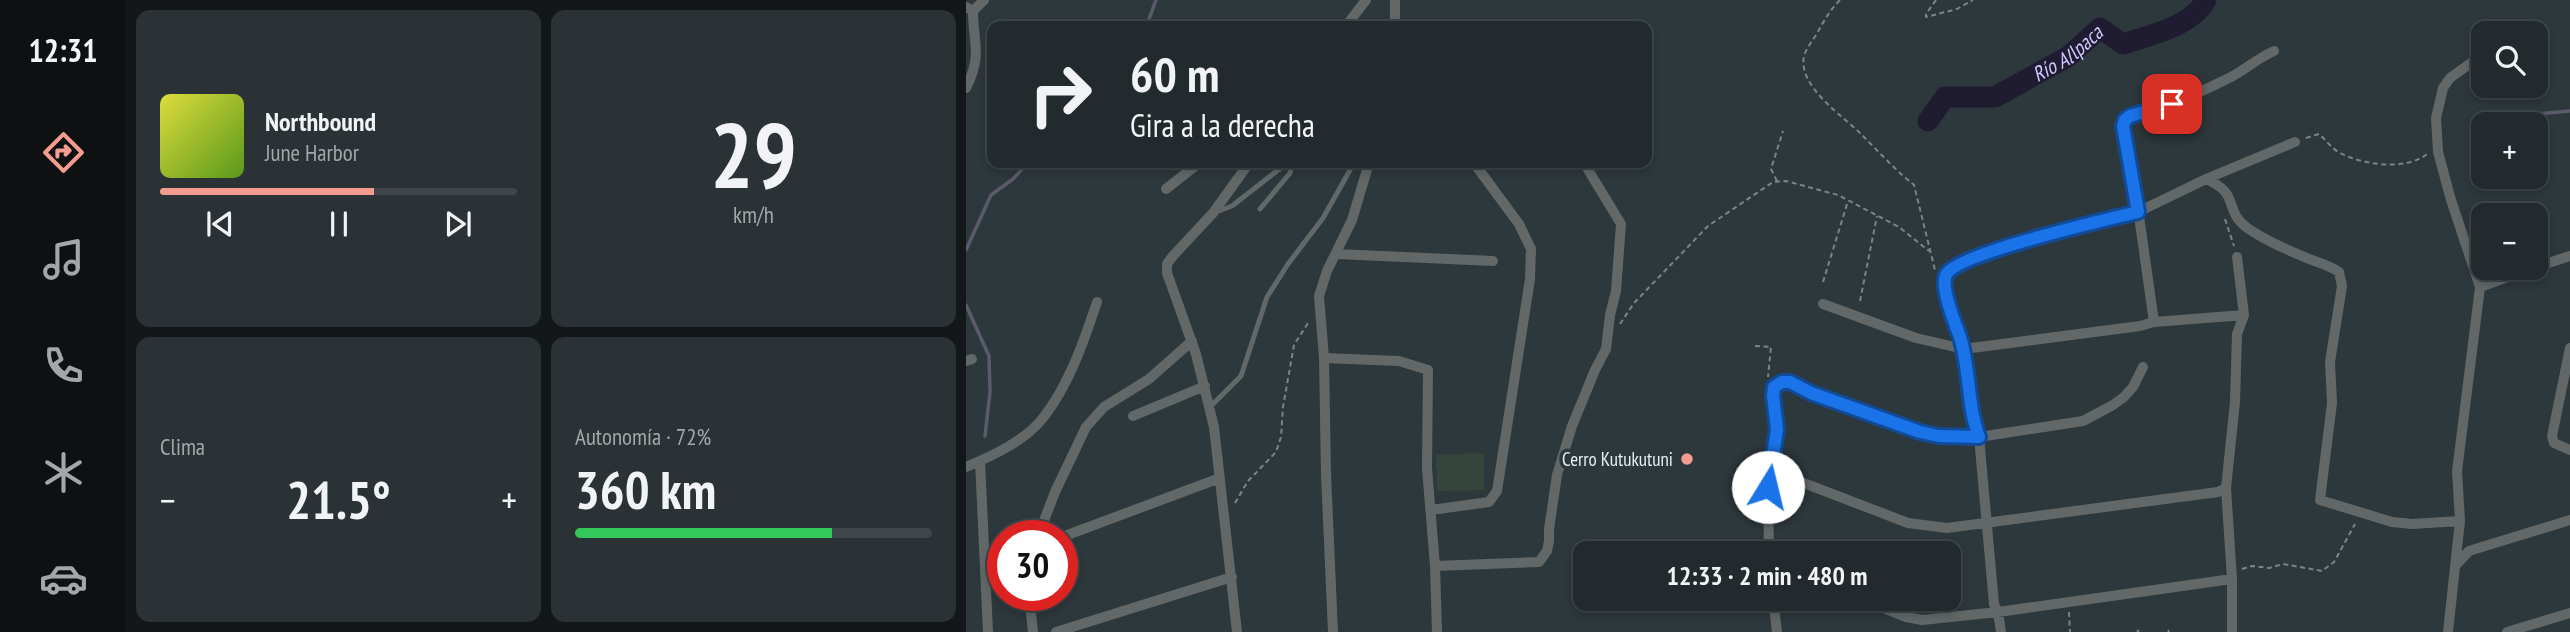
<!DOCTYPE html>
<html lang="es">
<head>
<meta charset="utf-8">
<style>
	:root { --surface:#222a2d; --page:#2a3235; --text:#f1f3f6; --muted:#a2a7aa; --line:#3f4649; --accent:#f59c90 }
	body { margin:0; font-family:"PT Sans Narrow",sans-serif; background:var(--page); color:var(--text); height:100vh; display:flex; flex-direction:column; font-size:26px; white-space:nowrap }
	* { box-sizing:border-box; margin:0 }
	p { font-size:23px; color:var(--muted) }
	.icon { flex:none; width:38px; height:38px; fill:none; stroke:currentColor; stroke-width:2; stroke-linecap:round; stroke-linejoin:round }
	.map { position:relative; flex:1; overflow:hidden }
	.side { display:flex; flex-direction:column; gap:10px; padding:10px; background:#131719; width:840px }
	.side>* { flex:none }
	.hud { position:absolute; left:21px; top:21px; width:665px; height:147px; border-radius:14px; box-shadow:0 4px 10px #0003,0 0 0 2px var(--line); background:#222a2d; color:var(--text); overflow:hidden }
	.tools { position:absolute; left:1505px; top:21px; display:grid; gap:14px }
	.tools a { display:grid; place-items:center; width:77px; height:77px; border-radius:14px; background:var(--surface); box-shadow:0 4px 10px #0003,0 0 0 2px var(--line); font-size:35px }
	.speed { position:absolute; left:21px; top:520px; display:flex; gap:14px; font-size:35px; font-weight:700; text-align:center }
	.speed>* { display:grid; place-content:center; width:91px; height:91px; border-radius:50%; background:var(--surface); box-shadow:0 4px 10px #0003,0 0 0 2px var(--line); line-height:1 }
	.speed .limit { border:10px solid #d22; background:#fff; color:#111 }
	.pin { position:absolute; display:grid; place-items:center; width:60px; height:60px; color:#fff; margin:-30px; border-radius:14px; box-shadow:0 4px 10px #0006 }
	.me { position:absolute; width:77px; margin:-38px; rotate:9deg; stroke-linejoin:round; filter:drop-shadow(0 0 5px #0008) }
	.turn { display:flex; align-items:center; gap:24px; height:147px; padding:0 28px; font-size:32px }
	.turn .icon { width:91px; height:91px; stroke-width:2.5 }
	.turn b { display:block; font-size:49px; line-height:60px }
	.big { font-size:52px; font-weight:700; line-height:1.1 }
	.side .widget { flex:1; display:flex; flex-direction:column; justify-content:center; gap:10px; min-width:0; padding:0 24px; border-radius:14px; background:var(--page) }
	.side .dial { align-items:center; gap:0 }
	.dial b { font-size:91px; line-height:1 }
	.song { display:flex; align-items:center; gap:21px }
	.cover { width:84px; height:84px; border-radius:10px; background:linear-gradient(135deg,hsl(60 70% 55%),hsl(90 70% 35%)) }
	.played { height:7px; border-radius:4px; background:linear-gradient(90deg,var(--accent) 60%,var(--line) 60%) }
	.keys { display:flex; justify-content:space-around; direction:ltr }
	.heat { display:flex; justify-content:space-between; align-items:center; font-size:38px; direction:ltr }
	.charge { height:10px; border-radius:5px; background:linear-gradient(90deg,#34c759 72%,var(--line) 0) }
	.side .tiles { flex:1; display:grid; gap:10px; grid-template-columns:repeat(2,1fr) }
	.trip { position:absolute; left:607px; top:541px; width:388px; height:70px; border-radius:14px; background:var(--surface); box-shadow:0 4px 10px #0003,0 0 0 2px var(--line); font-weight:700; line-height:70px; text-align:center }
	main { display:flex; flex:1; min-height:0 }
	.tab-bar { display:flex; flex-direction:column; width:126px; justify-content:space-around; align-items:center; background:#0e1112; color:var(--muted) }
	.tab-bar .icon { width:49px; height:49px }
	.tab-bar .selected { color:var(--accent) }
	.tab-bar b { font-size:32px; color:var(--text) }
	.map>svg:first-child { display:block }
	.green { fill:#35453c }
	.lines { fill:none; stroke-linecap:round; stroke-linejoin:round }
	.stream { stroke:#5b5a6a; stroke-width:3.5 }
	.river { stroke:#1f1b31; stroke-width:21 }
	.path { stroke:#7b8488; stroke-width:2; stroke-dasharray:5 3.5; stroke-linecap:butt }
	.lane { stroke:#626868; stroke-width:5 }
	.street { stroke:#626868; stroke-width:10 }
	.route-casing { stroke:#114b97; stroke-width:18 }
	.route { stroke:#1a73e8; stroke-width:12 }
	.poi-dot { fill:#f59c90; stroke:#2d383c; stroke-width:2.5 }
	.labels { text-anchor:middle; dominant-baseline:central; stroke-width:7; stroke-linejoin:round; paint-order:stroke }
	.poi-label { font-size:19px; fill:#e6edf0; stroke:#2d383c; text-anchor:end }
	.water-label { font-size:21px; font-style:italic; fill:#cec8fc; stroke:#2d383c }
</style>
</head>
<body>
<main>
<nav class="tab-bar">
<b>12:31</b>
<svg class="icon selected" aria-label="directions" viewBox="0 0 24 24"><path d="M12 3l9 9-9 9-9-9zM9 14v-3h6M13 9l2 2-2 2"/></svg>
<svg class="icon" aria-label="music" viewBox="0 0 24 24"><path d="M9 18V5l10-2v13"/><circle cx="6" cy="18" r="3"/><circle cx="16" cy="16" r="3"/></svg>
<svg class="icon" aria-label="phone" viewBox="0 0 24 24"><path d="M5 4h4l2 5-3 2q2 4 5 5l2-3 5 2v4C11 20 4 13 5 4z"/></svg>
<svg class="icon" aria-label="climate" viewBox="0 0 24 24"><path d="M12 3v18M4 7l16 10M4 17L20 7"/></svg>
<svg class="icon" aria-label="car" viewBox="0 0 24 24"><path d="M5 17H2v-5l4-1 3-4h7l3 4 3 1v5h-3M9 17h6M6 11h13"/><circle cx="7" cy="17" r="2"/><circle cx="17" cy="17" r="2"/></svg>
</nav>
<section class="side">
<div class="tiles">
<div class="widget">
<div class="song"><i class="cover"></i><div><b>Northbound</b><p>June Harbor</p></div></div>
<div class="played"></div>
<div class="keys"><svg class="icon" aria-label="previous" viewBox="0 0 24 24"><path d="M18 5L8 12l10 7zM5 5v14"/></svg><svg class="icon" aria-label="pause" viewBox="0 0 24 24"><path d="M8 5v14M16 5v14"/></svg><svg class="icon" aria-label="next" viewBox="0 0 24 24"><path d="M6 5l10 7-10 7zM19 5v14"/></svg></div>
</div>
<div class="widget dial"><b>29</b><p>km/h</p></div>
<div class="widget"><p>Clima</p>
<div class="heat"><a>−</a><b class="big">21.5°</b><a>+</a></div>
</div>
<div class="widget"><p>Autonomía · 72%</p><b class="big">360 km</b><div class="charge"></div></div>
</div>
</section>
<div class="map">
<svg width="1604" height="632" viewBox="0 0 1604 632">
	<rect width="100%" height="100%" fill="#2d383c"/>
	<path class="green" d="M 518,453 L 518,490 L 471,491 L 470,455 Z"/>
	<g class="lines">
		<path class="stream" d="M 176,26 L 182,22 L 190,0
			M 1540,117 L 1604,111
			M 0,250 L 25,195 L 47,179 L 62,163
			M 0,305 L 23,356 L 24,392 L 19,436"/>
		<path class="river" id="s1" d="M 962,121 L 979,97 L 1029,97 L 1103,56 L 1134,28 L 1157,44 C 1184,35 1225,27 1240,0"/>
		<path class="path" d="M 874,0 C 863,11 858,21 850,35 C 846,41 842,47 839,53 C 828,84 876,115 895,134 C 912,151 929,170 948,185 L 969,270
			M 970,0 L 960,14 L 960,17 L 991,9 L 1007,0
			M 1340,138 L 1353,134 C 1360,140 1365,148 1374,153 C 1397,165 1440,171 1461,154
			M 811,181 L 805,169 L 817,131
			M 1259,219 L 1268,246
			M 857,282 L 882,201
			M 894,301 L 911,216
			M 654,324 L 668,303 L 742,226 L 807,182 L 820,181 L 872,195 L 933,227 L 963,251
			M 789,346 L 805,347 L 802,377
			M 269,503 L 282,481 L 310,452 L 315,437 L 317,407 L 328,345 L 342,323
			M 1276,569 L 1286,566 L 1303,568 L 1317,564 L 1356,571 L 1368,562 L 1389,524
			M 1103,612 L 1104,632
			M 1202,630 L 1203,632
			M 1171,632 L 1173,630"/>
		<path class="lane" d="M 250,212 L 266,206 L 321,163 L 326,165 L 324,173 L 294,209
			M 243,408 L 275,376 L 301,297 L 322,264 L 357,218 L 388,163"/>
		<path class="street" d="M 429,0 L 429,26
			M 0,7 L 7,11 C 7,44 17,54 0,88
			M 7,11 L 18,0
			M 380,26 L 400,0
			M 1240,179 C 1275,194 1257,209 1280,227 C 1298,240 1322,250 1343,259 C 1354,263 1363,265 1373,272 L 1376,286 L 1364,362 L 1366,403 L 1354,500 L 1426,522 L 1446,524 L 1494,521
			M 200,189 L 233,163
			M 371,254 L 527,261
			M 1570,267 L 1604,256
			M 1514,287 L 1567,268
			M 857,304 L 950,338 L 998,349 L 1174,326 L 1188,322 L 1278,315
			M 1188,322 L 1170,195 L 1157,126 C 1162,111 1182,113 1194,108 C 1218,100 1243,88 1265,77 C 1280,69 1292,58 1308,51
			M 1604,348 L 1586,436 L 1588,443 L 1604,450
			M 358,358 L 433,361 L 462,370 L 461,468 L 469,566 L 471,632
			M 0,361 L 6,359
			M 167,416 L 239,386
			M 14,461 L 22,632
			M 0,467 C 26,456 59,441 77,418 C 103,385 118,341 131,302
			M 802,487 L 811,479 L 822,477 L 942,523 L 981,528 L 1252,492 L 1260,488
			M 465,510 L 523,502 L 531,491 L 564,279 L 565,249 L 553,224 L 508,163
			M 72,536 L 89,492 L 120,427 L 138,407 L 183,379 L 226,341
			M 96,537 L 254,478
			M 803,553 L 802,487 L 811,430 L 806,395 L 808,387 L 816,382 L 824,382 L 845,393 L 954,432 L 973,436 L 1013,437 L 1117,421 L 1147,405 L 1158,397 L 1167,387 L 1177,367
			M 469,566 L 573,562 L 581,551 L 583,541 L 583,529 L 591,475 L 606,426 L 629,370 L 640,349 L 644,315 L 650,291 L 655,224 L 618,163
			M 1489,566 L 1503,551 L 1604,520
			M 63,595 L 67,632
			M 807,598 L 811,632
			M 893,598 L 940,617 L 956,620 L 1032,612 L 1266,579
			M 90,632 L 266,577
			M 271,632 L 248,427 L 230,354 L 201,273 L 201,264 L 206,257 L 247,213 L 283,163
			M 367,632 L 360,474 L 358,358 L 353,296 L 361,271 L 386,220 L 403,163
			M 1035,632 L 1032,612 L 1028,604 L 1013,437 L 1009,425 L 998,349 L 980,293 L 980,273 L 989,265 L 1030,250 L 1172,212 L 1240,179 L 1329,142
			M 1266,632 L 1266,579 L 1260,488 L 1269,402 L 1271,334 L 1278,315 L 1271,257
			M 1482,632 L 1494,521 L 1491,471 L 1514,287 L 1485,200 L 1472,152 L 1470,118 L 1477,88 L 1484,78 L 1516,55
			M 1541,632 L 1604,613"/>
	</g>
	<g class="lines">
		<g class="route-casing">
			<path id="route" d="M 802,487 L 811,430 L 807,395 L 808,387 L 816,382 L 824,382 L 845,393 L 954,432 L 973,436 L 1013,437 C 1001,405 1004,369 994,337 C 989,323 974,287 980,275 C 989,254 1143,219 1172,212 L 1157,126 L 1159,120 L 1164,116 L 1206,104"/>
		</g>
		<use href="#route" class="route"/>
	</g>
	<circle class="poi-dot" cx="721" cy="459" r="7"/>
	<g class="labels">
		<g class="poi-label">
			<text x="707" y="459">Cerro Kutukutuni</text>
		</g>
		<g class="water-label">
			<text stroke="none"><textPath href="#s1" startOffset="164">Río Allpaca</textPath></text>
		</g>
	</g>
</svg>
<div class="tools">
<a><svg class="icon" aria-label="search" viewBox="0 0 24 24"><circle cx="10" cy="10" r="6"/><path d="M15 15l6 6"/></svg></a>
<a>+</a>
<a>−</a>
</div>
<div class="speed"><div class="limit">30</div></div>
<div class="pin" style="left:1206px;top:104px;background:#d93025"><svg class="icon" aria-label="arrive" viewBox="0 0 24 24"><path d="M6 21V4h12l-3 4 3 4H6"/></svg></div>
<svg class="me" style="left:802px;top:487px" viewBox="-20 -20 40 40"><circle r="19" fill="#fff"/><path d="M0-13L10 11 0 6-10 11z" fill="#1a73e8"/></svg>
<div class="trip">12:33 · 2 min · 480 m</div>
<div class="hud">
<div class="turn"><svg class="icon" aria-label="right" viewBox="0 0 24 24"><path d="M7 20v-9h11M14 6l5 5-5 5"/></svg><div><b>60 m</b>Gira a la derecha</div></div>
</div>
</div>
</main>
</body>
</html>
